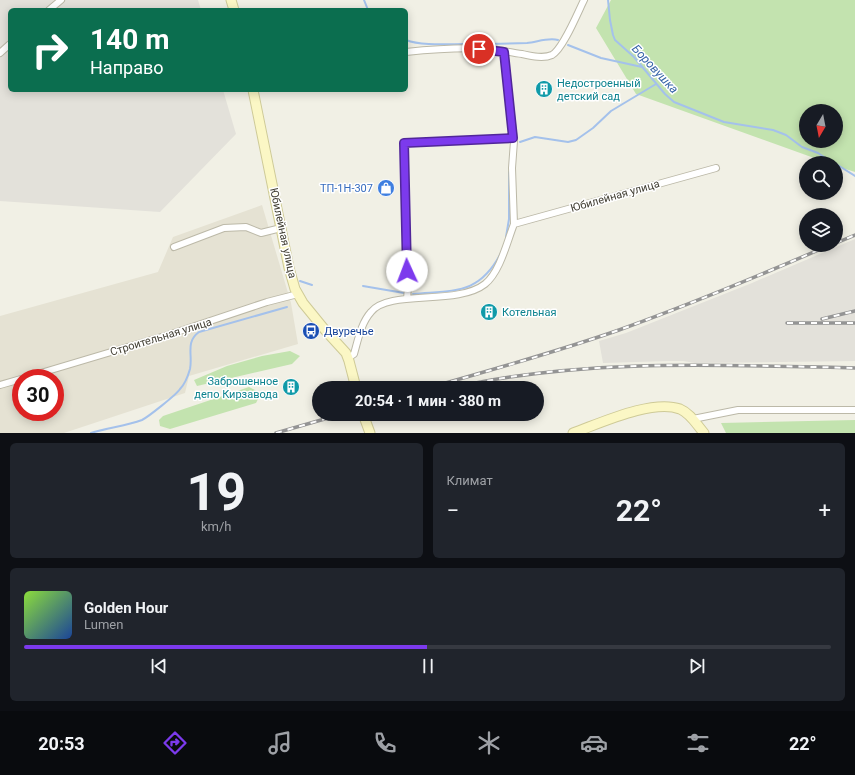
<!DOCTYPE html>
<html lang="ru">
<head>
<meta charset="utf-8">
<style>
	:root { --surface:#171b24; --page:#20242c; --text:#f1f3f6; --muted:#9ea1a6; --line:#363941; --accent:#7c3aed }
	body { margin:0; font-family:Roboto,sans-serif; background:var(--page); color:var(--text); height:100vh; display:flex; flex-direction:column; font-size:15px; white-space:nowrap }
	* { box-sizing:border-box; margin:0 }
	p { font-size:13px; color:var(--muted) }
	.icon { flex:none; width:22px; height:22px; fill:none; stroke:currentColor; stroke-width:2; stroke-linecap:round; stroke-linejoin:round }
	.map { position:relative; height:433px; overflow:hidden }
	.drawer { display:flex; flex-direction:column; gap:10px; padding:10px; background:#0d0f14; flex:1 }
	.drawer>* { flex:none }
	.banner { position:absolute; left:8px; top:8px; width:400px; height:84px; border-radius:6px; box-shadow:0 2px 10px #0003; background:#0b6e4f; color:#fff; overflow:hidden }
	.needle { width:26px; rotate:190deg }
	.fabs { position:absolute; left:799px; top:104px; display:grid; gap:8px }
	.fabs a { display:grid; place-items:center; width:44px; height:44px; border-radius:50%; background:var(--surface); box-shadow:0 2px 10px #0003; font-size:20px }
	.speed { position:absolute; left:12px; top:369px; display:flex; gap:8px; font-size:20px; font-weight:700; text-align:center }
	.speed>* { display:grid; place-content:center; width:52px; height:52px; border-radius:50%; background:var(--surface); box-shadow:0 2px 10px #0003; line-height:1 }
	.speed .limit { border:6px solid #d22; background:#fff; color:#111 }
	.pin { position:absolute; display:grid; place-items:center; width:34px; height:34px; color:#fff; margin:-17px; border:2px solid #fff; border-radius:50%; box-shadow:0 1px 4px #0007 }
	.me { position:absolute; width:44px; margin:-22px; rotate:358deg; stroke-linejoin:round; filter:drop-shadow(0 0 3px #0008) }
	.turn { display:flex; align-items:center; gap:14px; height:84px; padding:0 16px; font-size:18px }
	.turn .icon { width:52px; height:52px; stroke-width:2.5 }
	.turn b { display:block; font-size:28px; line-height:34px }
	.big { font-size:30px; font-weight:700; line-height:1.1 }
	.drawer .widget { flex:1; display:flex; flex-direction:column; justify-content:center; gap:6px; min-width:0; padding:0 14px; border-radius:6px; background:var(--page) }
	.drawer .dial { align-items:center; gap:0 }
	.dial b { font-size:52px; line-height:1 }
	.song { display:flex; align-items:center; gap:12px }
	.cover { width:48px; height:48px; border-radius:6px; background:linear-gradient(135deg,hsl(90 70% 55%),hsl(220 70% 35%)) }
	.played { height:4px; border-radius:2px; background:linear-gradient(90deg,var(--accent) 50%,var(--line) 50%) }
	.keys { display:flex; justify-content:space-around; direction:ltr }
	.heat { display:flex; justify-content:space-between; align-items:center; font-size:22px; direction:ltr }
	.drawer .tiles { flex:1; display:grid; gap:10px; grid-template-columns:1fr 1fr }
	.widget:last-child { grid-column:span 2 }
	.trip { position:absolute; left:312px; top:381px; width:232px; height:40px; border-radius:20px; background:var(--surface); box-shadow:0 2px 10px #0003; font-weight:700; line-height:40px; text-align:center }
	.tabs { display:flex; height:64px; justify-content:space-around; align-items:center; background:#090b0e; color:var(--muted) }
	.tabs .icon { width:28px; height:28px }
	.tabs .active { color:var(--accent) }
	.tabs b { font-size:18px; color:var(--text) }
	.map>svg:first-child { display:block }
	.residential { fill:#e5e2d3; fill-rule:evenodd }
	.industrial { fill:#e3e1da }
	.green { fill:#c3e3af; fill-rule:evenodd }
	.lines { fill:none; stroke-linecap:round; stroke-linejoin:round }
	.stream { stroke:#a4c1eb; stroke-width:2 }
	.street-casing { stroke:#bcb9a8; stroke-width:8 }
	.secondary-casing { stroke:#ceca97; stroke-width:11 }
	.street { stroke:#fff; stroke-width:6 }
	.secondary { stroke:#fbf7c5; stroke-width:9 }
	.rail-casing { stroke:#949494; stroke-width:3.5 }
	.rail { stroke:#fff; stroke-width:2; stroke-dasharray:6; stroke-linecap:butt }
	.route-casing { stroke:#51269a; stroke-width:10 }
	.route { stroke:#7c3aed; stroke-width:7 }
	.labels { text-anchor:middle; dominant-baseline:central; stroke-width:3; stroke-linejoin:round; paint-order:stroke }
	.culture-label { font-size:11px; fill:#0d838f; stroke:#fff; text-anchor:start }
	.shop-label { font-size:11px; fill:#366cbe; stroke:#fff; text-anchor:end }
	.street-label { font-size:11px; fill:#434035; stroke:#fff }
	.transit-label { font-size:11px; fill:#164399; stroke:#fff; text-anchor:start }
	.water-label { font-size:12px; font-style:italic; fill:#3563a7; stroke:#fff }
</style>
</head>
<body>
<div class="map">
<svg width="855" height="433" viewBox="0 0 855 433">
	<rect width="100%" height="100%" fill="#f1f0e5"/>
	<path class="residential" d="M 262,205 L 291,303 L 298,344 L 189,376 L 185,393 L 64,433 L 0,433 L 0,316 L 158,272 L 173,237 ZM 21,378 L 55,378 L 55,412 L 21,412 Z"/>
	<path class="industrial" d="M 0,0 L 198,0 L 201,10 L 10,10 L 10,90 L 223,90 L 236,134 L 160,212 L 0,201 Z
		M 855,239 L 855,361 L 695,363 L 683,361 L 669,361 L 603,363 L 599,341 L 626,333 L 694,306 L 752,283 Z"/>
	<path class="green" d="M 611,0 L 855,0 L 855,172 L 836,166 L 836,163 L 828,163 L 636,94 L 596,28 ZM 806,111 L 836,111 L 836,141 L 806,141 Z
		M 290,351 L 300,356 L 292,364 L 197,386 L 194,380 L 227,366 L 262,356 Z
		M 249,387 L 261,393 L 256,403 L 170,429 L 160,426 L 159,420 L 163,416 Z
		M 855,420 L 855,433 L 726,433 L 721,423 Z"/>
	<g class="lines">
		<path class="stream" d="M 364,0 L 368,10
			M 608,0 L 610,20 L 613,35 L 615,40 L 634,57 L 665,94 L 674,102 L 724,122 L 773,130 L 786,135 L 802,147 L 818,153 L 833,163
			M 406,40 C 421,46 448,44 465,44 C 486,44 506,44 527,43 C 537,42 549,37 558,40
			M 568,45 L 601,58 L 642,67
			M 520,142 L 535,137 L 568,142 L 576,140 L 593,128 L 611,111 L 656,84
			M 836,164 L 855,176
			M 506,237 L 509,219 L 509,172
			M 300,281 L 312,285
			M 363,286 L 404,293
			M 413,294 C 455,290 479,295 501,253
			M 91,433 C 107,428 126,426 142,420 C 148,417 176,395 180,389 C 185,384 188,376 190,369 C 193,355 185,342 199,332 L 287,307"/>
		<g class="street-casing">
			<path id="street" d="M 49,10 L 61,0
				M 406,52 C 434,49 463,47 491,49 C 502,50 512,53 522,54 C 531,56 543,59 552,55 C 563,49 578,12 584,0
				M 504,52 L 514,141 L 512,168 L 514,224
				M 0,53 L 10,44
				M 174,247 L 224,228 L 246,227 L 261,233 L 281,228
				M 407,299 L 408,287 L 404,143 L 513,138
				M 348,358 L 354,354 C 358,340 361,323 371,312 C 389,289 457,306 485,284 C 500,272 507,242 514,224 L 716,168
				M 24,378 L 168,335 L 267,302 L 298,294
				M 0,385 L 21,379
				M 693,419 L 738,410 L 855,410"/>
		</g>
		<g class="secondary-casing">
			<path id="secondary" d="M 231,0 L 234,10
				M 253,90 L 289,268 L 295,289 L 303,303 L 325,330 L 346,353 L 349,361 L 356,388
				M 363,414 L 370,433
				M 573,433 C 601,423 652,399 680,409 C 690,413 697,425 704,433"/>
		</g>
		<use href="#street" class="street"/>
		<use href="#secondary" class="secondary"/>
		<g class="rail-casing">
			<path id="rail" d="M 836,243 L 855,235
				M 822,319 L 855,311
				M 787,323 L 855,323
				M 428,388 C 492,370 556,352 619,330 C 691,304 761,275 830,245
				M 452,388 C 581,358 723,365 855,368
				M 338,419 L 356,414
				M 276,433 L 342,414"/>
		</g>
		<use href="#rail" class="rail"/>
	</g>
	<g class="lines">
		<g class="route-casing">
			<path id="route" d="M 407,271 L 404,143 L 513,138 L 504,52 L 479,49"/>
		</g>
		<use href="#route" class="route"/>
	</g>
	<defs>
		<g id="building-disc" transform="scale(0.9)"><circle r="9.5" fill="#0f9aa8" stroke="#fff"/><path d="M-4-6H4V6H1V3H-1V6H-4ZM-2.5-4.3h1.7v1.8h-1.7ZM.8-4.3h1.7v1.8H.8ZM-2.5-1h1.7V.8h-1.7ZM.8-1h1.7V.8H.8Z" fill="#fff"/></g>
		<g id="shop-disc" transform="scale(0.9)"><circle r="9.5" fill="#3f7fe0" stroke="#fff"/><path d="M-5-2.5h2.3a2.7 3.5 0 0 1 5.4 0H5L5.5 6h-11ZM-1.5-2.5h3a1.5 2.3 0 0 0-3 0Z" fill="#fff"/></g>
		<g id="bus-disc" transform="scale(0.9)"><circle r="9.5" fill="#1a4fb4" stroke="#fff"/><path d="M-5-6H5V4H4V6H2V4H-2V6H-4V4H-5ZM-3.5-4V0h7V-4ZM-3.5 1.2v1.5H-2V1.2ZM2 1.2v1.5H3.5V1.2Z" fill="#fff"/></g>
	</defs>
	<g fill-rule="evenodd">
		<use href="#building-disc" x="544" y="89"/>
		<use href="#shop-disc" x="386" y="188"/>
		<use href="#building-disc" x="489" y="312"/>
		<use href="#bus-disc" x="311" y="331"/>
		<use href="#building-disc" x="291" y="387"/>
	</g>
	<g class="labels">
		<g class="culture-label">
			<text x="557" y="83">Недостроенный<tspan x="557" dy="13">детский сад</tspan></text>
			<text x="502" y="312">Котельная</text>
			<text x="278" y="381" text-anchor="end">Заброшенное<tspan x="278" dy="13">депо Кирзавода</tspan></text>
		</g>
		<g class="shop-label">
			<text x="373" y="188">ТП-1Н-307</text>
		</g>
		<g class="street-label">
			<text transform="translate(615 196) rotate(-16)">Юбилейная улица</text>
			<text transform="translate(283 233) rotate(78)">Юбилейная улица</text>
			<text transform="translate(161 337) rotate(-17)">Строительная улица</text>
		</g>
		<g class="transit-label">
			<text x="324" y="331">Двуречье</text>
		</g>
		<g class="water-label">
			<text transform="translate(655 69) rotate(47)">Боровушка</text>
		</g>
	</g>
</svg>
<div class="fabs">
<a><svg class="needle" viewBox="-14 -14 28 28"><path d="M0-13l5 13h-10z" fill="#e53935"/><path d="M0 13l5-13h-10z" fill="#9ea1a6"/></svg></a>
<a><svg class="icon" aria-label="search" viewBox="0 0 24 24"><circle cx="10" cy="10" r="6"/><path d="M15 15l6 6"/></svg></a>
<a><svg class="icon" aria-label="layers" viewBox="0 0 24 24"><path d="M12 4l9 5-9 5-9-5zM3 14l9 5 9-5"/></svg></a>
</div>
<div class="speed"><div class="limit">30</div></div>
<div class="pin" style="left:479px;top:49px;background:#d93025"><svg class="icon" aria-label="arrive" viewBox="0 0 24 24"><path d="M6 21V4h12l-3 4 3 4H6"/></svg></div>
<svg class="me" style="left:407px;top:271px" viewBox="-20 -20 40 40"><circle r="19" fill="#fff"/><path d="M0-13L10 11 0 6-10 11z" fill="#7c3aed"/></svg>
<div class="trip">20:54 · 1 мин · 380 m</div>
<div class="banner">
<div class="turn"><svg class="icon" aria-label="right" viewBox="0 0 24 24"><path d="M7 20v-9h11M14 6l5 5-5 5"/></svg><div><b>140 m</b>Направо</div></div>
</div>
</div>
<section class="drawer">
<div class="tiles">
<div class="widget dial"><b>19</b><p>km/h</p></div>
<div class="widget"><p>Климат</p>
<div class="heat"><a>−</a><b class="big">22°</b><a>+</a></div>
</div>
<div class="widget">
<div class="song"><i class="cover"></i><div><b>Golden Hour</b><p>Lumen</p></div></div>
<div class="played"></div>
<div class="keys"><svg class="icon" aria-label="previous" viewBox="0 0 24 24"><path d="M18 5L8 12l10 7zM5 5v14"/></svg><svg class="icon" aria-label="pause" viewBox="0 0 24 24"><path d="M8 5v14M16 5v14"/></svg><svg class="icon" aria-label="next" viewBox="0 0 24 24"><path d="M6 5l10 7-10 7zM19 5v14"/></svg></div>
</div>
</div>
</section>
<nav class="tabs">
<b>20:53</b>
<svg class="icon active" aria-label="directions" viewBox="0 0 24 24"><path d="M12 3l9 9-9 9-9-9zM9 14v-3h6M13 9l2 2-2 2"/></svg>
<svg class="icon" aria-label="music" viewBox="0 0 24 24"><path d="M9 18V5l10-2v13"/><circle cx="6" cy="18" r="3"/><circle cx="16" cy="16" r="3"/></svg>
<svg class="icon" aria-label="phone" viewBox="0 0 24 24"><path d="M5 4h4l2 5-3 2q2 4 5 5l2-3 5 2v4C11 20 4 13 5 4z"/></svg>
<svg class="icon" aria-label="climate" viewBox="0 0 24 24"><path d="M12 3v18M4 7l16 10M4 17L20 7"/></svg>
<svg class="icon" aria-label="car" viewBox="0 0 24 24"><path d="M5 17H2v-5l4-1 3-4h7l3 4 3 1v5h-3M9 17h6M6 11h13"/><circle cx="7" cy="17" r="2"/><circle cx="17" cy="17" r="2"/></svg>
<svg class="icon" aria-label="filters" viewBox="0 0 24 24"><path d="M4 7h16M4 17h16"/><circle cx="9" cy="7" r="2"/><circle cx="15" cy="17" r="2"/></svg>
<b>22°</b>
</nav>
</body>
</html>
